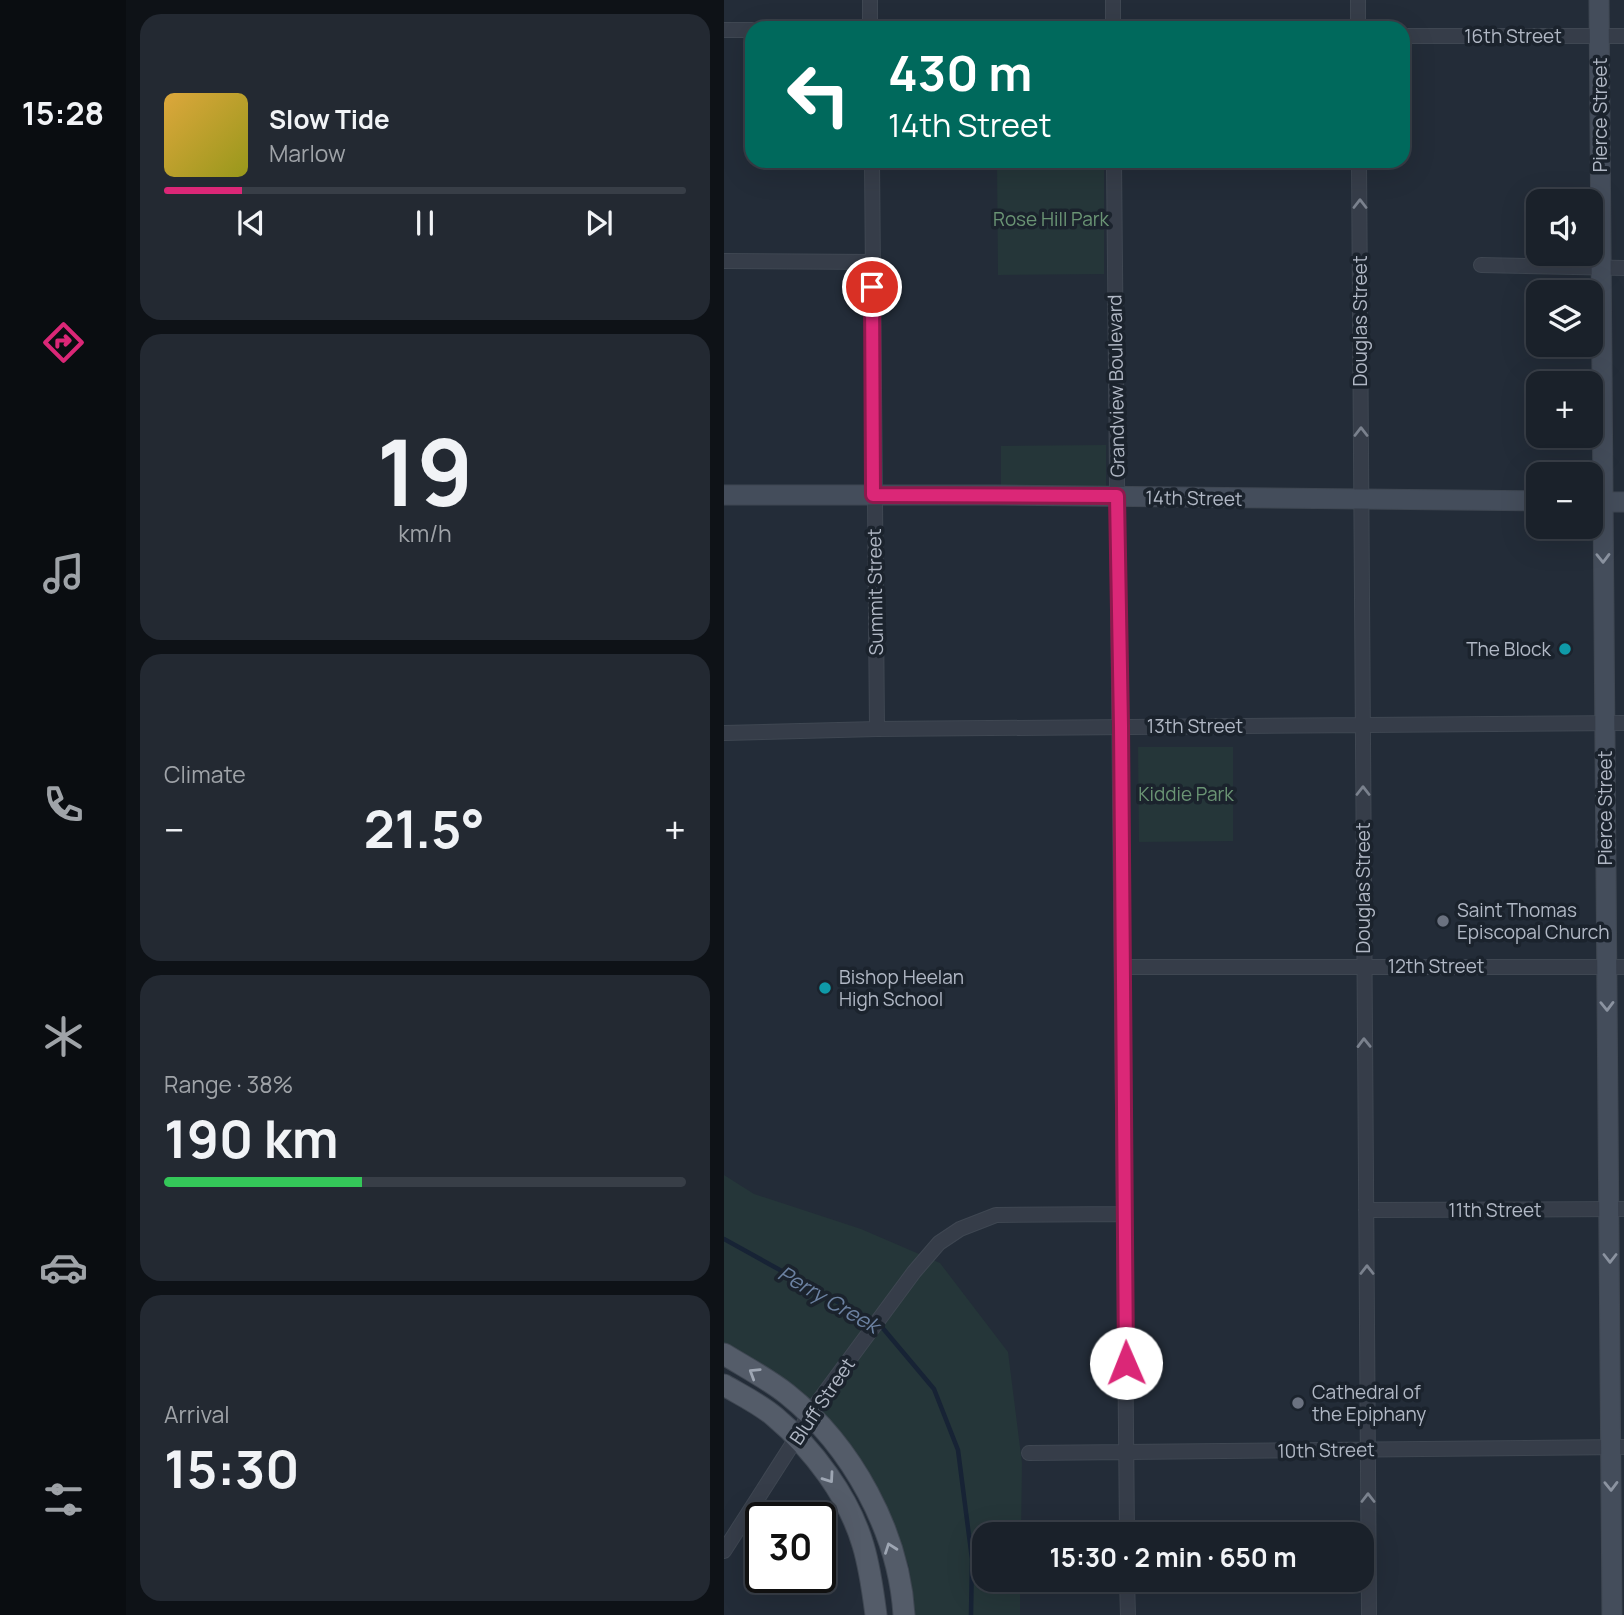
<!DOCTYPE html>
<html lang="en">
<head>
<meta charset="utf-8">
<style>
	:root { --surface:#1a212a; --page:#232932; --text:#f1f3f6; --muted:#9fa3a8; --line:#383e47; --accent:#db2777 }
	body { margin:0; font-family:Manrope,sans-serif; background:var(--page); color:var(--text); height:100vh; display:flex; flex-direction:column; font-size:26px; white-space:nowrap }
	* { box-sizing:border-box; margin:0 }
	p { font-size:23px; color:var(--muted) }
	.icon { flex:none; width:38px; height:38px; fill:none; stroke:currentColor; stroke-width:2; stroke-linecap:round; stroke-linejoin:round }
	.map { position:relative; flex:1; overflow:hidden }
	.panel { display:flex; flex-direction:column; gap:14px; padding:14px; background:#0e1217; width:598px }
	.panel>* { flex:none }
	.hud { position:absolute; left:21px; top:21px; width:665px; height:147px; border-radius:21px; box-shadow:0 7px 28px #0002,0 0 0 2px var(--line); background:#00695c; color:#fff; overflow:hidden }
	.tools { position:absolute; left:802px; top:189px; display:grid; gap:14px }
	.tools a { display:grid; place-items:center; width:77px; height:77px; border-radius:14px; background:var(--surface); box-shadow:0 7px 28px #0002,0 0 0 2px var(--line); font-size:35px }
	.speed { position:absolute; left:21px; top:1502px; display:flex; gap:14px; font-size:35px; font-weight:700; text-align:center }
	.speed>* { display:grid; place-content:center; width:91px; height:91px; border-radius:50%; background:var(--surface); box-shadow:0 7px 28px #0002,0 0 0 2px var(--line); line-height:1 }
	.speed .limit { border:4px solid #111; border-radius:10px; background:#fff; color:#111 }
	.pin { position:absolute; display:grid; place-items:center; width:60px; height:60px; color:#fff; margin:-30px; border:4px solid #fff; border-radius:50%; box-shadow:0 2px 7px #0007 }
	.me { position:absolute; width:77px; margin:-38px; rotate:359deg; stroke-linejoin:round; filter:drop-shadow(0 0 5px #0008) }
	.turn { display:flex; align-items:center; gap:24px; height:147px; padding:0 28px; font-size:32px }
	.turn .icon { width:91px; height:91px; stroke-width:2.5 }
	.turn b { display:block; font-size:49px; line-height:60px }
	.big { font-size:52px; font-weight:700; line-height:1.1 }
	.panel .card { flex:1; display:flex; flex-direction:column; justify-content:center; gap:10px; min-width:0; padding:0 24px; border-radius:21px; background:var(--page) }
	.panel .dial { align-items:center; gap:0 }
	.dial b { font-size:91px; line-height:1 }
	.song { display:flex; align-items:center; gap:21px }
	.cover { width:84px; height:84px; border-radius:10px; background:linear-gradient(135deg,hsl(40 70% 55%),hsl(60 70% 35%)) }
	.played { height:7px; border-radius:4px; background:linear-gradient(90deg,var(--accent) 15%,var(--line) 15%) }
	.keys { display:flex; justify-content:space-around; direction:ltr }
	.heat { display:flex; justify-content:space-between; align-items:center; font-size:38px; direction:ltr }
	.charge { height:10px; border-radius:5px; background:linear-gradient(90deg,#34c759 38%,var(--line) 0) }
	.trip { position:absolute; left:248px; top:1522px; width:402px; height:70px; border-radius:21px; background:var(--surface); box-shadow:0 7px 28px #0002,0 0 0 2px var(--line); font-weight:700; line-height:70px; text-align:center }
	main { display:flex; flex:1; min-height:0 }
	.tabs { display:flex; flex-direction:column; width:126px; justify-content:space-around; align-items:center; background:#0a0d11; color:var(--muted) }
	.tabs .icon { width:49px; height:49px }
	.tabs .current { color:var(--accent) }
	.tabs b { font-size:32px; color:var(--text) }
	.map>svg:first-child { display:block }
	.green { fill:#253639 }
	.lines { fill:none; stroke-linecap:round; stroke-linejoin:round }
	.stream { stroke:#172335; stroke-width:4.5 }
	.minor-casing { stroke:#3f4752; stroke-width:16 }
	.secondary-casing { stroke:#3f4752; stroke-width:21 }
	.primary-casing { stroke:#3f4752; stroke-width:23 }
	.minor { stroke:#363d49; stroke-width:14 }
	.secondary { stroke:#444d5b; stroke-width:19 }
	.primary { stroke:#545c69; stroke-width:21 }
	.oneway { stroke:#7a818d }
	.oneway2 { stroke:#8b93a0 }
	.oneway3 { stroke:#9ea6b3 }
	.route-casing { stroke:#8e194d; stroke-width:18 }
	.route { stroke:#db2777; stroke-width:12 }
	.culture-dot { fill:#0f9aa8; stroke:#1b232d; stroke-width:2.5 }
	.worship-dot { fill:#6b7280; stroke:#1b232d; stroke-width:2.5 }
	.labels { text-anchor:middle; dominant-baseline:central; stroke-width:7; stroke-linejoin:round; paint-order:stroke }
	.street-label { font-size:19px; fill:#b1b8c5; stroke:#1b232d }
	.park-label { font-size:19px; fill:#6a9474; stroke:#1b232d }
	.poi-label { font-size:19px; fill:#b1b8c5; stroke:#1b232d; text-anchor:start }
	.water-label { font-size:21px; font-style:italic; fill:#6c82a2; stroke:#1b232d }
</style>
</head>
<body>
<main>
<nav class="tabs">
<b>15:28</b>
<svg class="icon current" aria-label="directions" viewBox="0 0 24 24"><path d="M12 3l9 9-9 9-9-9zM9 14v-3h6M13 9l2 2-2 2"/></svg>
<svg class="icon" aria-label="music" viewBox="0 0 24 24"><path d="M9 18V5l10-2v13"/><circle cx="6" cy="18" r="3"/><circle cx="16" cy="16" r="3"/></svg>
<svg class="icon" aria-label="phone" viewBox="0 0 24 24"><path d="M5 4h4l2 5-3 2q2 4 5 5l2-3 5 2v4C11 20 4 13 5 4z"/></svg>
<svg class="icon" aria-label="climate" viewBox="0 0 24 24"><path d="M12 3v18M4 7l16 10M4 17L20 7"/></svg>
<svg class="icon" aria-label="car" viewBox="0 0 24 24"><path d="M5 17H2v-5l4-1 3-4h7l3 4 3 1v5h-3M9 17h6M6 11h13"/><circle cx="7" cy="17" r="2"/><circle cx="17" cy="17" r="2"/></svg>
<svg class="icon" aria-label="filters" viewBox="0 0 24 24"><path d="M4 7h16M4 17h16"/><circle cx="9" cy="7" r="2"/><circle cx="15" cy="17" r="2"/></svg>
</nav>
<section class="panel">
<div class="card">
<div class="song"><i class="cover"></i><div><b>Slow Tide</b><p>Marlow</p></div></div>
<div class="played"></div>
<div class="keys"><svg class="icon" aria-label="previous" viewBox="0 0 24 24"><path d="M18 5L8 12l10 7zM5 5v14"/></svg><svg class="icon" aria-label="pause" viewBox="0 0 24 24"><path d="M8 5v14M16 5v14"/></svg><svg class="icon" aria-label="next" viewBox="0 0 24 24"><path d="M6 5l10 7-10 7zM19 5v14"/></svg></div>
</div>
<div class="card dial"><b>19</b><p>km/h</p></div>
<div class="card"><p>Climate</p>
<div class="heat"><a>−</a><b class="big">21.5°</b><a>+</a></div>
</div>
<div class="card"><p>Range · 38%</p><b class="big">190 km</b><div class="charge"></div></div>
<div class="card"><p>Arrival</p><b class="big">15:30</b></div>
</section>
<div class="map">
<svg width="900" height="1615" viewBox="0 0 900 1615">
	<rect width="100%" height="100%" fill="#232c38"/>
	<path class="green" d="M 273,164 L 380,164 L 380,274 L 274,275 Z
		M 382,445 L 382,489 L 277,489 L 277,446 Z
		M 414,747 L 509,747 L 509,841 L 415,842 Z
		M 0,1175 L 30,1194 L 137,1229 L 216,1263 L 284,1352 L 298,1463 L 297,1535 L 261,1535 L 261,1580 L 296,1580 L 296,1615 L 191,1615 L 185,1567 L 167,1516 L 139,1462 L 68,1388 L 0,1345 Z"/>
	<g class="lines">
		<path class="stream" d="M 0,1239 L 157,1326 L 210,1389 L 234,1450 L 248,1559 L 247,1615"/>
		<g class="minor-casing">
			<path id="minor" d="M 146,0 L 146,28
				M 634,0 L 634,28
				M 389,28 L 389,0
				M 0,30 L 28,30
				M 679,36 L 900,36
				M 148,161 L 153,729
				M 390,161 L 403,1535
				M 635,161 L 645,1615
				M 0,261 L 148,262
				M 757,265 L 900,268
				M 0,733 L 153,729 L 900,723
				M 399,967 L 900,967
				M 642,1210 L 900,1209
				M 305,1453 L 900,1447
				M 0,1551 L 73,1437 L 85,1414 L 190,1272 L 215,1243 L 236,1229 L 272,1215 L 401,1214
				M 403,1580 L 404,1615"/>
		</g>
		<g class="secondary-casing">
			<path id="secondary" d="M 875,0 L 888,1615
				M 0,495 L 272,495 L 814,501
				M 867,502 L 900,502"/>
		</g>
		<g class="primary-casing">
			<path id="primary" d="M 0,1354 C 21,1367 44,1379 63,1394 C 128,1446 175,1532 180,1615
				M 0,1385 C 17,1395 36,1404 51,1417 C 89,1449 125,1497 139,1545 C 146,1568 149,1592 152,1615"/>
		</g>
		<use href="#minor" class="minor"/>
		<use href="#secondary" class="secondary"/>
		<use href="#primary" class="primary"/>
	</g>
	<defs><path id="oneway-chevron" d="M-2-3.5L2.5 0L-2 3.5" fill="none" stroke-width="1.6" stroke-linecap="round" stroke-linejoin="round" transform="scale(1.75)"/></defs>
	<g class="oneway">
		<use href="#oneway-chevron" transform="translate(636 204) rotate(-90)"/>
		<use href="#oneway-chevron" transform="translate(637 432) rotate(-90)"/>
		<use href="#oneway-chevron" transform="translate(639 791) rotate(-90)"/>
		<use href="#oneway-chevron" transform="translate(640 1043) rotate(-91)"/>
		<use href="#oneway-chevron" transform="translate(643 1270) rotate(-90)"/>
		<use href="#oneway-chevron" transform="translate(644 1498) rotate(-90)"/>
	</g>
	<g class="oneway2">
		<use href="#oneway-chevron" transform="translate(879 558) rotate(89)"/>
		<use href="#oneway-chevron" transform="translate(883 1006) rotate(89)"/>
		<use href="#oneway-chevron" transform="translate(886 1258) rotate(90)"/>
		<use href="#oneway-chevron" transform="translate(887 1486) rotate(89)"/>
	</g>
	<g class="oneway3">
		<use href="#oneway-chevron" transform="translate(30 1373) rotate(-148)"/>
		<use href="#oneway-chevron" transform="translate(105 1478) rotate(55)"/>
		<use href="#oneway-chevron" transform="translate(166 1548) rotate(-110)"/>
	</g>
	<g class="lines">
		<g class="route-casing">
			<path id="route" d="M 148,287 L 149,495 L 393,496 L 397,726 L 402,1363"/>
		</g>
		<use href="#route" class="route"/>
	</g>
	<g class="culture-dot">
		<circle cx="841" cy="649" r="7"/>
		<circle cx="101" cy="988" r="7"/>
	</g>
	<g class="worship-dot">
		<circle cx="719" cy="921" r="7"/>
		<circle cx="574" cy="1403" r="7"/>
	</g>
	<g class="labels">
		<g class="street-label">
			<text x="789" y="36">16th Street</text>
			<text transform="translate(876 115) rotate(-90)">Pierce Street</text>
			<text transform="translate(636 321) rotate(-90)">Douglas Street</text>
			<text transform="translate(392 386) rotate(-91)">Grandview Boulevard</text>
			<text transform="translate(470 498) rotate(1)">14th Street</text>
			<text transform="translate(151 592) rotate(-91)">Summit Street</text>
			<text x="471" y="726">13th Street</text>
			<text transform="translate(881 808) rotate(-90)">Pierce Street</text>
			<text transform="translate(639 888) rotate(-90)">Douglas Street</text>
			<text x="712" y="966">12th Street</text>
			<text x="771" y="1210">11th Street</text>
			<text transform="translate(98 1401) rotate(-56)">Bluff Street</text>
			<text transform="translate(602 1450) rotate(-1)">10th Street</text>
		</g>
		<g class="park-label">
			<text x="327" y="219">Rose Hill Park</text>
			<text x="462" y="794">Kiddie Park</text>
		</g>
		<g class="poi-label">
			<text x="827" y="649" text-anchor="end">The Block</text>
			<text x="733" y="910">Saint Thomas<tspan x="733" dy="22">Episcopal Church</tspan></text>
			<text x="115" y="977">Bishop Heelan<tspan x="115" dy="22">High School</tspan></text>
			<text x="588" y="1392">Cathedral of<tspan x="588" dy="22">the Epiphany</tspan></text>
		</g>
		<g class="water-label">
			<text transform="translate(105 1299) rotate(30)">Perry Creek</text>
		</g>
	</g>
</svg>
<div class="tools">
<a><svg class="icon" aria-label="sound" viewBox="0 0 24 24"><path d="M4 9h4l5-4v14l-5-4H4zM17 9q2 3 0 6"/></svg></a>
<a><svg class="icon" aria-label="layers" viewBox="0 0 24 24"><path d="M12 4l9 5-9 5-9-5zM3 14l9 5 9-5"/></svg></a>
<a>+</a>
<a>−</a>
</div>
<div class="speed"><div class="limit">30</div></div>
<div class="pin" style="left:148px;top:287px;background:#d93025"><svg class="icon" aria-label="arrive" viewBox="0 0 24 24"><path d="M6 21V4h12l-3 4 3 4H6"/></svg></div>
<svg class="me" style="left:402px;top:1363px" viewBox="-20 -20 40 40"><circle r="19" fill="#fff"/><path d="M0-13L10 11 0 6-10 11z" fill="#db2777"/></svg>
<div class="trip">15:30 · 2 min · 650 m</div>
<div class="hud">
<div class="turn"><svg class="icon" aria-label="left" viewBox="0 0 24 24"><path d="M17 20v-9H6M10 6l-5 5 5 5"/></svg><div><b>430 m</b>14th Street</div></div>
</div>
</div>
</main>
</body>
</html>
